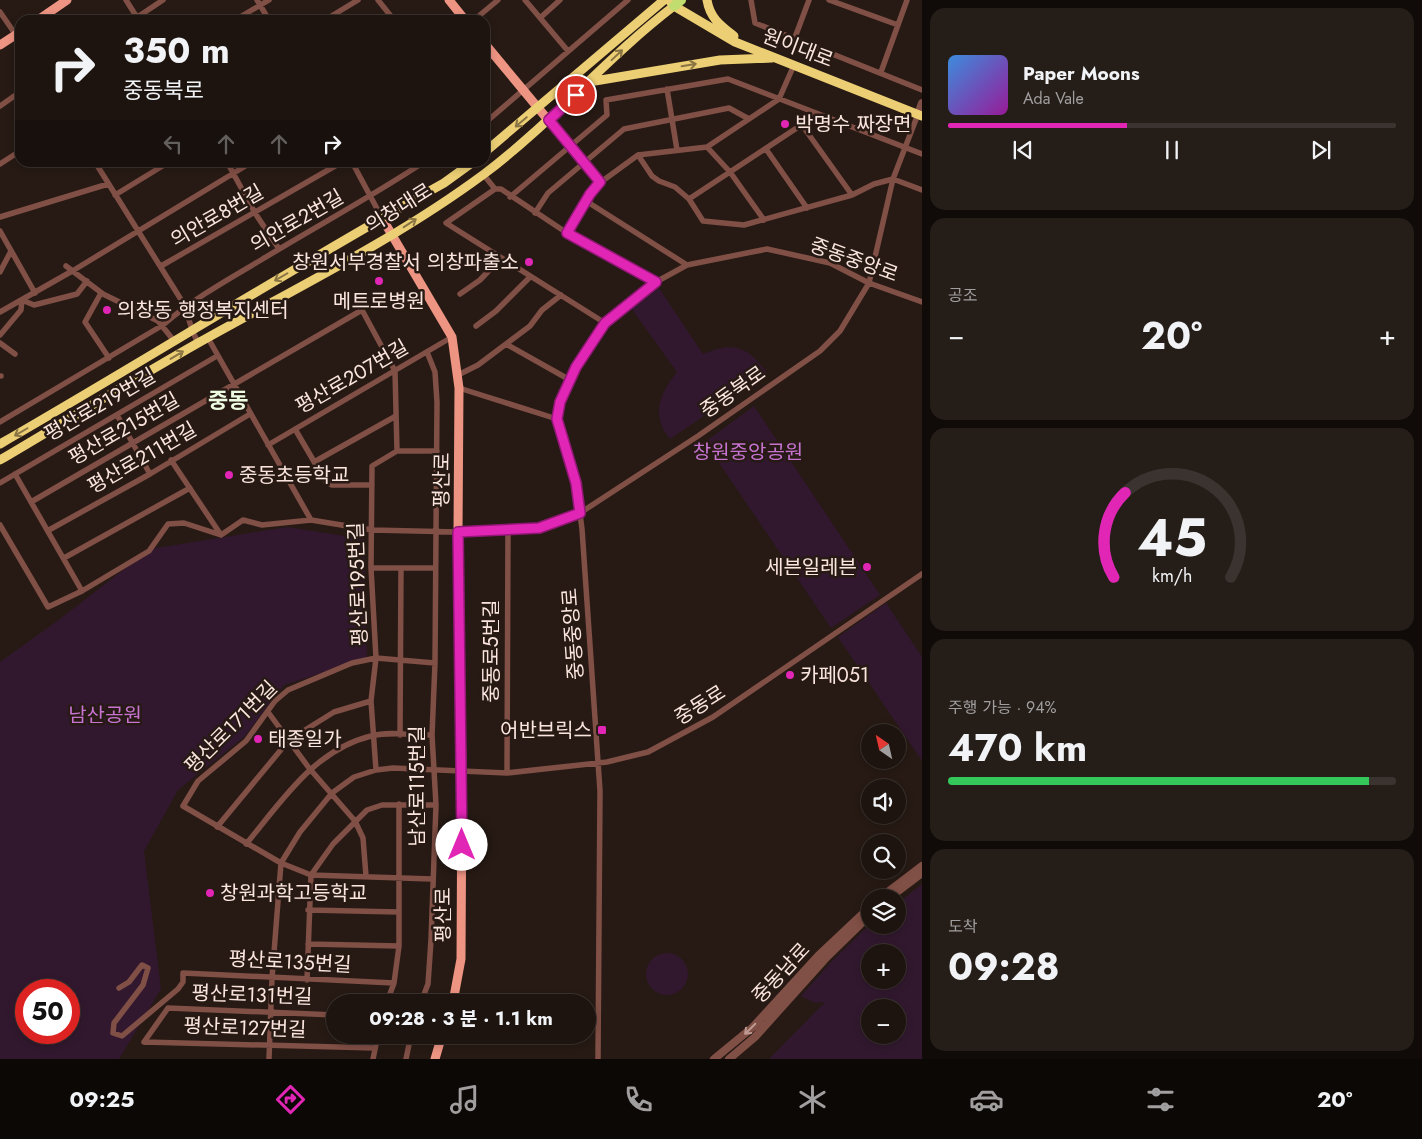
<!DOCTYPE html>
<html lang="ko">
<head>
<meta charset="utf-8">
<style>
	:root { --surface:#1d140f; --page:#251d18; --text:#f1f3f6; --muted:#a09e9e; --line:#3b332f; --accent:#e125b5 }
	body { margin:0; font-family:Jost,"Noto Sans KR",sans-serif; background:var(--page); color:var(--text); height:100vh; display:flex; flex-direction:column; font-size:19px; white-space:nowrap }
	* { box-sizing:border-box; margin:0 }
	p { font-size:16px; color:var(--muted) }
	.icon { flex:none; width:28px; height:28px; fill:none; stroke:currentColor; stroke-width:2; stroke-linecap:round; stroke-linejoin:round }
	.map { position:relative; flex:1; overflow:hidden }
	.sheet { display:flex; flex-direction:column; gap:8px; padding:8px; background:#100b08; width:500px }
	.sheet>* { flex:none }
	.guide { position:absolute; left:15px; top:15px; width:475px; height:152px; border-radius:15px; box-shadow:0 2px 8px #0003,0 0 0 1px var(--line); background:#1d140f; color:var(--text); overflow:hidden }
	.needle { width:32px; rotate:326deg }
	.buttons { position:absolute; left:861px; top:724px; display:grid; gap:10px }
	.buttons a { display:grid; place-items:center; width:45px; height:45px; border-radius:50%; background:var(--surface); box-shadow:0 2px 8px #0003,0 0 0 1px var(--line); font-size:25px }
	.speed { position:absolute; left:15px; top:979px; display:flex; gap:10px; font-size:25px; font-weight:700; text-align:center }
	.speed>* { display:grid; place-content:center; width:65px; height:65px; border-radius:50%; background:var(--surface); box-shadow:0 2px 8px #0003,0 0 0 1px var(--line); line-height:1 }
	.speed .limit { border:8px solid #d22; background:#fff; color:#111 }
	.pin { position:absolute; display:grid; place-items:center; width:42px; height:42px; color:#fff; margin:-21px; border:2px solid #fff; border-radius:50%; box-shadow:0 1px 5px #0007 }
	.me { position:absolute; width:55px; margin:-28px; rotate:0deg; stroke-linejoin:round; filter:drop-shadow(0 0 4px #0008) }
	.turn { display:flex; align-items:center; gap:18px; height:105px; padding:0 25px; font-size:22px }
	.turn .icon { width:65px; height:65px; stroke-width:2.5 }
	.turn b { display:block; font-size:35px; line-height:42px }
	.lanes { display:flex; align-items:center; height:48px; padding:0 25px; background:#0003; justify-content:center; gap:25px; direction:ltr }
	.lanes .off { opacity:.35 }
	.big { font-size:38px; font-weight:700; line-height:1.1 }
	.sheet .tile { flex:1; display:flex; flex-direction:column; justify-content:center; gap:8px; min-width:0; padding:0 18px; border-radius:15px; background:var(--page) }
	.sheet .dial { align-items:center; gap:0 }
	.dial svg { height:130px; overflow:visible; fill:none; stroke:var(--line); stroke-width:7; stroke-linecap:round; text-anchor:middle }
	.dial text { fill:var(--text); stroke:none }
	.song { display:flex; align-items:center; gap:15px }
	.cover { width:60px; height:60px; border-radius:8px; background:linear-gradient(135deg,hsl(210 70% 55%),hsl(300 70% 35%)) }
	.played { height:5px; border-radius:2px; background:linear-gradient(90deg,var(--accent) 40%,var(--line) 40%) }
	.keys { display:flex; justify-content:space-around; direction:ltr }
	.heat { display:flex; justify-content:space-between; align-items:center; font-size:28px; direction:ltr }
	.charge { height:8px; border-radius:4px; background:linear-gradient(90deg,#34c759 94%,var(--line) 0) }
	.trip { position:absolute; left:326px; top:994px; width:270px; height:50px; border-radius:25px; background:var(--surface); box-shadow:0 2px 8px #0003,0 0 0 1px var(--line); font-weight:700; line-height:50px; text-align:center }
	.menu { display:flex; height:80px; justify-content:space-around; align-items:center; background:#0c0806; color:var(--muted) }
	.menu .icon { width:35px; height:35px }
	.menu .on { color:var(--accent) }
	.menu b { font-size:22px; color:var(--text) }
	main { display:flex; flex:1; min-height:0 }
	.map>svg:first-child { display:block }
	.green { fill:#31182e; fill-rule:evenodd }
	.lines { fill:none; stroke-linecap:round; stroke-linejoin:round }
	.minor { stroke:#804f45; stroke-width:5.5 }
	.tertiary { stroke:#804f45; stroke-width:8 }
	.secondary { stroke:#ee9483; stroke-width:9 }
	.primary { stroke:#eccf74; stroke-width:9 }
	.trunk { stroke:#c1dc6f; stroke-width:10 }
	.oneway { stroke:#8a7444 }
	.oneway2 { stroke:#be9a92 }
	.route-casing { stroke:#921876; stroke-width:12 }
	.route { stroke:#e125b5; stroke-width:9 }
	.poi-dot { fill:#e125b5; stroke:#271a14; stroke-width:2 }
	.labels { text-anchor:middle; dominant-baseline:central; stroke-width:5; stroke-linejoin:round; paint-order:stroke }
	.street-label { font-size:20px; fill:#fbe6df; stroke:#271a14 }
	.poi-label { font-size:20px; fill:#fbe6df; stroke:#271a14; text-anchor:start }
	.park-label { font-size:20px; fill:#c773d2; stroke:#271a14 }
	.quarter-label { font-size:22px; font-weight:bold; fill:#eefbe0; stroke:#271a14 }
</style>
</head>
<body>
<main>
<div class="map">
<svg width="922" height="1059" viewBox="0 0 922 1059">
	<rect width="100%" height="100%" fill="#271a14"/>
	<path class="green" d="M 659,288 L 703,354 C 733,341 748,346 767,373 L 670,439 C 650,415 660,393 677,372 L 631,308 Z
		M 754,406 L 880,595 L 831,628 L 705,442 Z
		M 287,527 L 364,539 L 367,659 L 284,685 L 244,737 L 178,790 L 144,851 L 161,989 L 119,1059 L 0,1059 L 0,662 L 60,619 L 150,549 ZM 26,990 L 69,990 L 69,1032 L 26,1032 Z
		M 886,603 L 922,657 L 922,761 L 838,637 Z
		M 922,884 L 922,1059 L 769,1059 L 825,1002 L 815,1003 L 801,996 L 830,963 L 870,924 L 898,925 L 898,903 ZM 898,952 L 898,980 L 870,980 L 870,952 ZM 870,1008 L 898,1008 L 898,1035 L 870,1035 Z
		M646 974a21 21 0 1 1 42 0a21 21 0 1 1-42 0Z"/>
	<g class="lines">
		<path class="minor" d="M 126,0 L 138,19
			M 257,0 L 269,20
			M 378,0 L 394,20
			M 525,0 L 568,51
			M 751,0 L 755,23 L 922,90
			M 829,0 L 898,25
			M 0,12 L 20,41
			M 540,18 L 560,0
			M 133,20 L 163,0
			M 235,20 L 269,0
			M 325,20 L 358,0
			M 474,20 L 498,0
			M 794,40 L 809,0
			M 881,72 L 907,0
			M 667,89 L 677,150
			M 0,106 L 20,92
			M 549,121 L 601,182
			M 485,123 L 628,0
			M 707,147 L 730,172 L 764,220
			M 766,149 L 807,208
			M 638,155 L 652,176 L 659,181 L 675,187 L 689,199 L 703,221 L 744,225 L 852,195 L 802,125
			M 95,162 L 185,306 L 192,330 L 198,343
			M 227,162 L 255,213 L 279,249
			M 352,162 L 382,218
			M 0,164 L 20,151
			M 483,174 L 495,189 L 446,223 L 605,323
			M 495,189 L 501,189 L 567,233 L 656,282
			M 115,195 L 169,162
			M 852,195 L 874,184 L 893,179 L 922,190
			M 510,197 L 607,115 L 606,100 L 728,79 L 922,154
			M 689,199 L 818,114
			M 586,201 L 687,265
			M 535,213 L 548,193 L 624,129 L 729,108 L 749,119
			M 0,217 L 108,184
			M 0,231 L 35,293
			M 567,233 L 590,195 L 601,182 L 638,155 L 707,147 L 779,99 L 794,65
			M 66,266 L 103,294 L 158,321 L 175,342
			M 161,266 L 342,162
			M 0,272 L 11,251
			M 101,293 L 85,322 L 109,358
			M 460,294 L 480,280 L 501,258
			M 0,312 L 74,270 L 252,162
			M 476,326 L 496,311 L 530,277
			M 0,335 L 21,310 L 22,300 L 34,305 L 77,294 L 87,281
			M 208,338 L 311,520
			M 0,343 L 15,354
			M 506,344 L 570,380
			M 458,375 L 478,365 L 530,326 L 542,310 L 561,295
			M 0,376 L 1,376
			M 459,388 L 557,419
			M 117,415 L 150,474
			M 0,422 L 163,325 C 193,299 227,280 261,260 C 315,227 371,197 424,162
			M 295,429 L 326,482 L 332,485 L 372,485
			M 268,445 L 452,337
			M 171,460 L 221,535
			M 314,462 L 396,416
			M 15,474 L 82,591
			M 0,483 L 217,356
			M 31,502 L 362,310 L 395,371 L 397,451
			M 0,525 L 48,607 L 82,591 L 149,551 L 168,524 L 184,523 L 221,535 L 243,520 L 262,525 L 311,520 L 372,530 L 458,532 L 539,528 L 580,513 L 698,436 L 820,351 L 840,331 L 869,283 L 893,179 L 918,114
			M 49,530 L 150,474 L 250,414
			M 64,558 L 190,488
			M 371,568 L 435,568
			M 268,712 L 309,768 L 355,821 L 363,838 L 366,876
			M 400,735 L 401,568
			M 376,770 L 371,701 L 376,658 L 371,568 L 372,466 L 397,451 L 437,451
			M 507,773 L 508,529
			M 217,827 L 289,740 L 334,712 L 371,701
			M 246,844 C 282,801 314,750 371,736 C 389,731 413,735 432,735
			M 432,879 L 311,875 L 281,863 L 183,806 L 198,781 L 246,741 L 275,701 L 288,690 L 352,663 L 376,658 L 435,663
			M 308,910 L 399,912
			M 308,944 L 399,946
			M 307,980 L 311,875 L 333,844 L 367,810 L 382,805 L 436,805
			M 119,988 L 129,982 L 142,965 L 148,968 L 143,985 L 114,1023 L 113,1033 L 122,1036 L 178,989 L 183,982 L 183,973 L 394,983
			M 387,1002 L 394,983 L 399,946 L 399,804
			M 421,1002 L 428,984 L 431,940 L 436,805 L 432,735 L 435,663 L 437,402 L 435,372 L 427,352
			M 144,1042 L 374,1048
			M 144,1042 L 168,1008 L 335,1015
			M 269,1059 L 272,978 L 281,863 L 300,832 L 332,793 L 354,777 L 376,770 L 393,768 L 507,773 L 607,762 L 648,752 L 713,717 L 922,574
			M 373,1059 L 378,1035
			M 406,1059 L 411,1035
			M 598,1059 L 600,791 L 582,529 L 576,483 L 557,419 L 566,388 L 589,345 L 605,323 L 656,282 L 687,265 L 767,249 L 830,263 L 869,283 L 922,302"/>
		<path class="tertiary" d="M 918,114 L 922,103
			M 880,898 L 922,866
			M 889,898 L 922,873
			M 714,1059 L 753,1027 L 818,956 L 870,907
			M 729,1059 L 755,1037 L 825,959 L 870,915"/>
		<path class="secondary" d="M 449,0 L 465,20
			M 38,20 L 67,0
			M 485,44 L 549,121
			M 0,45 L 20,32
			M 382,218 L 452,337 L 459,388 L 458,532 L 462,770 L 461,959 L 453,1002
			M 435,1059 L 442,1035"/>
		<path class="primary" d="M 669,0 L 674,6 L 735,42 L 922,116
			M 707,0 C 710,18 720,25 734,36
			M 589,82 L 720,60 L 772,58
			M 485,152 L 664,0
			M 0,444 C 149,358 294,267 444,183 L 473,162
			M 0,460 C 66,421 131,381 198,343 C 294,289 395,240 484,174 C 552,123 607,57 674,6"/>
		<path class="trunk" d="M 674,6 L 681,0"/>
	</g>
	<defs><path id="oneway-shaft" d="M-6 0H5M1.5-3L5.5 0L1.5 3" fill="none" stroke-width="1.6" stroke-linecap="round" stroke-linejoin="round" transform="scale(1.25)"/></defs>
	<g class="oneway">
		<use href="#oneway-shaft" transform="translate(617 55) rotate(-43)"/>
		<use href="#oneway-shaft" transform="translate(689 65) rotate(-9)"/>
		<use href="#oneway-shaft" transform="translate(521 122) rotate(140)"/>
		<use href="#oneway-shaft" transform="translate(410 223) rotate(-33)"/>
		<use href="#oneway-shaft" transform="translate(281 277) rotate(150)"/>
		<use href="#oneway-shaft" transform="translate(177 355) rotate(-31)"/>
		<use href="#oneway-shaft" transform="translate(21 432) rotate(150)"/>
	</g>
	<use class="oneway2" href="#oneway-shaft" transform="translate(750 1029) rotate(135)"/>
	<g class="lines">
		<g class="route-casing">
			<path id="route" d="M 462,845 L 458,532 L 539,528 L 580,513 L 576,483 L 557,419 L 560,402 L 576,367 L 605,323 L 656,282 L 567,233 L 590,194 L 600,182 L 549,120 L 576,95"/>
		</g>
		<use href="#route" class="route"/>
	</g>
	<g class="poi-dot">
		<circle cx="785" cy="124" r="5"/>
		<circle cx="529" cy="262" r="5"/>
		<circle cx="379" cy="281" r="5"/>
		<circle cx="107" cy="310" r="5"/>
		<circle cx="229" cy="475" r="5"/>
		<circle cx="867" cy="567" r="5"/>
		<circle cx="790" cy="675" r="5"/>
		<rect x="597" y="725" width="10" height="10" rx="2.5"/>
		<circle cx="258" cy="739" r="5"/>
		<circle cx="210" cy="893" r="5"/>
	</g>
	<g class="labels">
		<g class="street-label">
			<text transform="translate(798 48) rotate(21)">원이대로</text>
			<text transform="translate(399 208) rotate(-32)">의창대로</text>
			<text transform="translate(217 216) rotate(-30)">의안로8번길</text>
			<text transform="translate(297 221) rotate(-30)">의안로2번길</text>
			<text transform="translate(854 260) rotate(20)">중동중앙로</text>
			<text transform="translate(352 377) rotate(-30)">평산로207번길</text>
			<text transform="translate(733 392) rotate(-35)">중동북로</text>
			<text transform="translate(100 405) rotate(-30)">평산로219번길</text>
			<text transform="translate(124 429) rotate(-30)">평산로215번길</text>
			<text transform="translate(142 458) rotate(-30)">평산로211번길</text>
			<text transform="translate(442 480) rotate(-89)">평산로</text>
			<text transform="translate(358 584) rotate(-92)">평산로195번길</text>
			<text transform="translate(573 634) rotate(-94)">중동중앙로</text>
			<text transform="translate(491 651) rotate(-90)">중동로5번길</text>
			<text transform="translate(700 705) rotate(-32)">중동로</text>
			<text transform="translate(231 727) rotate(-45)">평산로171번길</text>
			<text transform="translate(417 786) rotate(-90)">남산로115번길</text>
			<text transform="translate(443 915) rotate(-90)">평산로</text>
			<text transform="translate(290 962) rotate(3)">평산로135번길</text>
			<text transform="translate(781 973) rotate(-47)">중동남로</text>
			<text transform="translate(252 995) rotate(2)">평산로131번길</text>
			<text transform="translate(245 1028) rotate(2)">평산로127번길</text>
		</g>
		<g class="poi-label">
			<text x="795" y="124">박명수 짜장면</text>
			<text x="519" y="262" text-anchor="end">창원서부경찰서 의창파출소</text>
			<text x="379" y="301" text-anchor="middle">메트로병원</text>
			<text x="117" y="310">의창동 행정복지센터</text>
			<text x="239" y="475">중동초등학교</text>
			<text x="857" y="567" text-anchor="end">세븐일레븐</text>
			<text x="800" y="675">카페051</text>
			<text x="592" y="730" text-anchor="end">어반브릭스</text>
			<text x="268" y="739">태종일가</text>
			<text x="220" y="893">창원과학고등학교</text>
		</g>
		<g class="park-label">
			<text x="748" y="452">창원중앙공원</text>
			<text x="105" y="715">남산공원</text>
		</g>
		<g class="quarter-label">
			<text x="228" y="400">중동</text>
		</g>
	</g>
</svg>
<div class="buttons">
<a><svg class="needle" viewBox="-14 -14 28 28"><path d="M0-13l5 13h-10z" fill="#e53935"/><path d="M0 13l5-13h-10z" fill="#a09e9e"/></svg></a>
<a><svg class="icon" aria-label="sound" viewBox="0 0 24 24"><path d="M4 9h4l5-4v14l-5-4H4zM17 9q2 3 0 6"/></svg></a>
<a><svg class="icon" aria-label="search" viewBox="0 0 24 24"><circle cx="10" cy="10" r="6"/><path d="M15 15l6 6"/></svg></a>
<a><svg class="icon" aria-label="layers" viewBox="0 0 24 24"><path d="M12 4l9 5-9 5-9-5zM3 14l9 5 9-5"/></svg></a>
<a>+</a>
<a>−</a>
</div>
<div class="speed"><div class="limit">50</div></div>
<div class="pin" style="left:576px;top:95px;background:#d93025"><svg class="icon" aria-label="arrive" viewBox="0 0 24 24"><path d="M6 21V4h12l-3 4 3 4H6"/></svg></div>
<svg class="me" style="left:462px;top:845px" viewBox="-20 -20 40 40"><circle r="19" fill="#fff"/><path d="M0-13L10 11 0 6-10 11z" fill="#e125b5"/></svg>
<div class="trip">09:28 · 3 분 · 1.1 km</div>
<div class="guide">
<div class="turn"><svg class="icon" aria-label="right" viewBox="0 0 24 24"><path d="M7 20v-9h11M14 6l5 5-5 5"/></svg><div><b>350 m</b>중동북로</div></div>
<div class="lanes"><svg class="icon off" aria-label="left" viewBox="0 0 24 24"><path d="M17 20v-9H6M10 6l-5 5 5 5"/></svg><svg class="icon off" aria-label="ahead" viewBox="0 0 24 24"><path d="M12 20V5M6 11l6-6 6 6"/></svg><svg class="icon off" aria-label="ahead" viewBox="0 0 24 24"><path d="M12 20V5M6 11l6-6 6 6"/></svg><svg class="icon" aria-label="right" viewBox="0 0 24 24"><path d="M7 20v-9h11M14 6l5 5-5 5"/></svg></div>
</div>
</div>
<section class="sheet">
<div class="tile">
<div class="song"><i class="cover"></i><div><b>Paper Moons</b><p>Ada Vale</p></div></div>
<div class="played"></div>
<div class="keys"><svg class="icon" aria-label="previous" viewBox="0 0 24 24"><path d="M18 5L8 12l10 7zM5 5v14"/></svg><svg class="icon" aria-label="pause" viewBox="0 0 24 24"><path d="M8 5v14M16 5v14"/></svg><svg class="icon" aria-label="next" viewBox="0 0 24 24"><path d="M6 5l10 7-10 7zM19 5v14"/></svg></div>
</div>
<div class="tile"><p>공조</p>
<div class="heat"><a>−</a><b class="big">20°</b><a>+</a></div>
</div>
<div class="tile dial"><svg viewBox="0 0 100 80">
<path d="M14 69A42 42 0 1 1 86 69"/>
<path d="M14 69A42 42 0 0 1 21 17" stroke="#e125b5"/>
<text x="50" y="56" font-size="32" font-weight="700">45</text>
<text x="50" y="72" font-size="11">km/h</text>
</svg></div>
<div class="tile"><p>주행 가능 · 94%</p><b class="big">470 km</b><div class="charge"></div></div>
<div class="tile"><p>도착</p><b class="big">09:28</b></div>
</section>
</main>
<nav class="menu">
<b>09:25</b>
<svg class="icon on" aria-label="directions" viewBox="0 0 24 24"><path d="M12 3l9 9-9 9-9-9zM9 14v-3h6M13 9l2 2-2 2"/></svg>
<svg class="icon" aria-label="music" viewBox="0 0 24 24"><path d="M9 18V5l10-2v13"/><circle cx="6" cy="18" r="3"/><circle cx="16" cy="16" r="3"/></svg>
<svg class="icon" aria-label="phone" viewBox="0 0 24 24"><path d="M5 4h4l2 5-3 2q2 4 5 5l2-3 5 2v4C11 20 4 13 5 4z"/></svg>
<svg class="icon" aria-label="climate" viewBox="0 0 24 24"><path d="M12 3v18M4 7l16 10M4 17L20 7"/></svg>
<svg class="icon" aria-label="car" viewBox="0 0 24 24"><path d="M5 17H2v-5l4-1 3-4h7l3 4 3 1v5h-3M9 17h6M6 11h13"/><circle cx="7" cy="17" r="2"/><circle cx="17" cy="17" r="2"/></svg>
<svg class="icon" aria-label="filters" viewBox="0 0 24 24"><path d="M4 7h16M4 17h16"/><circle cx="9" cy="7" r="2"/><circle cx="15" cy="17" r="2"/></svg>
<b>20°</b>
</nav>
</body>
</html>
